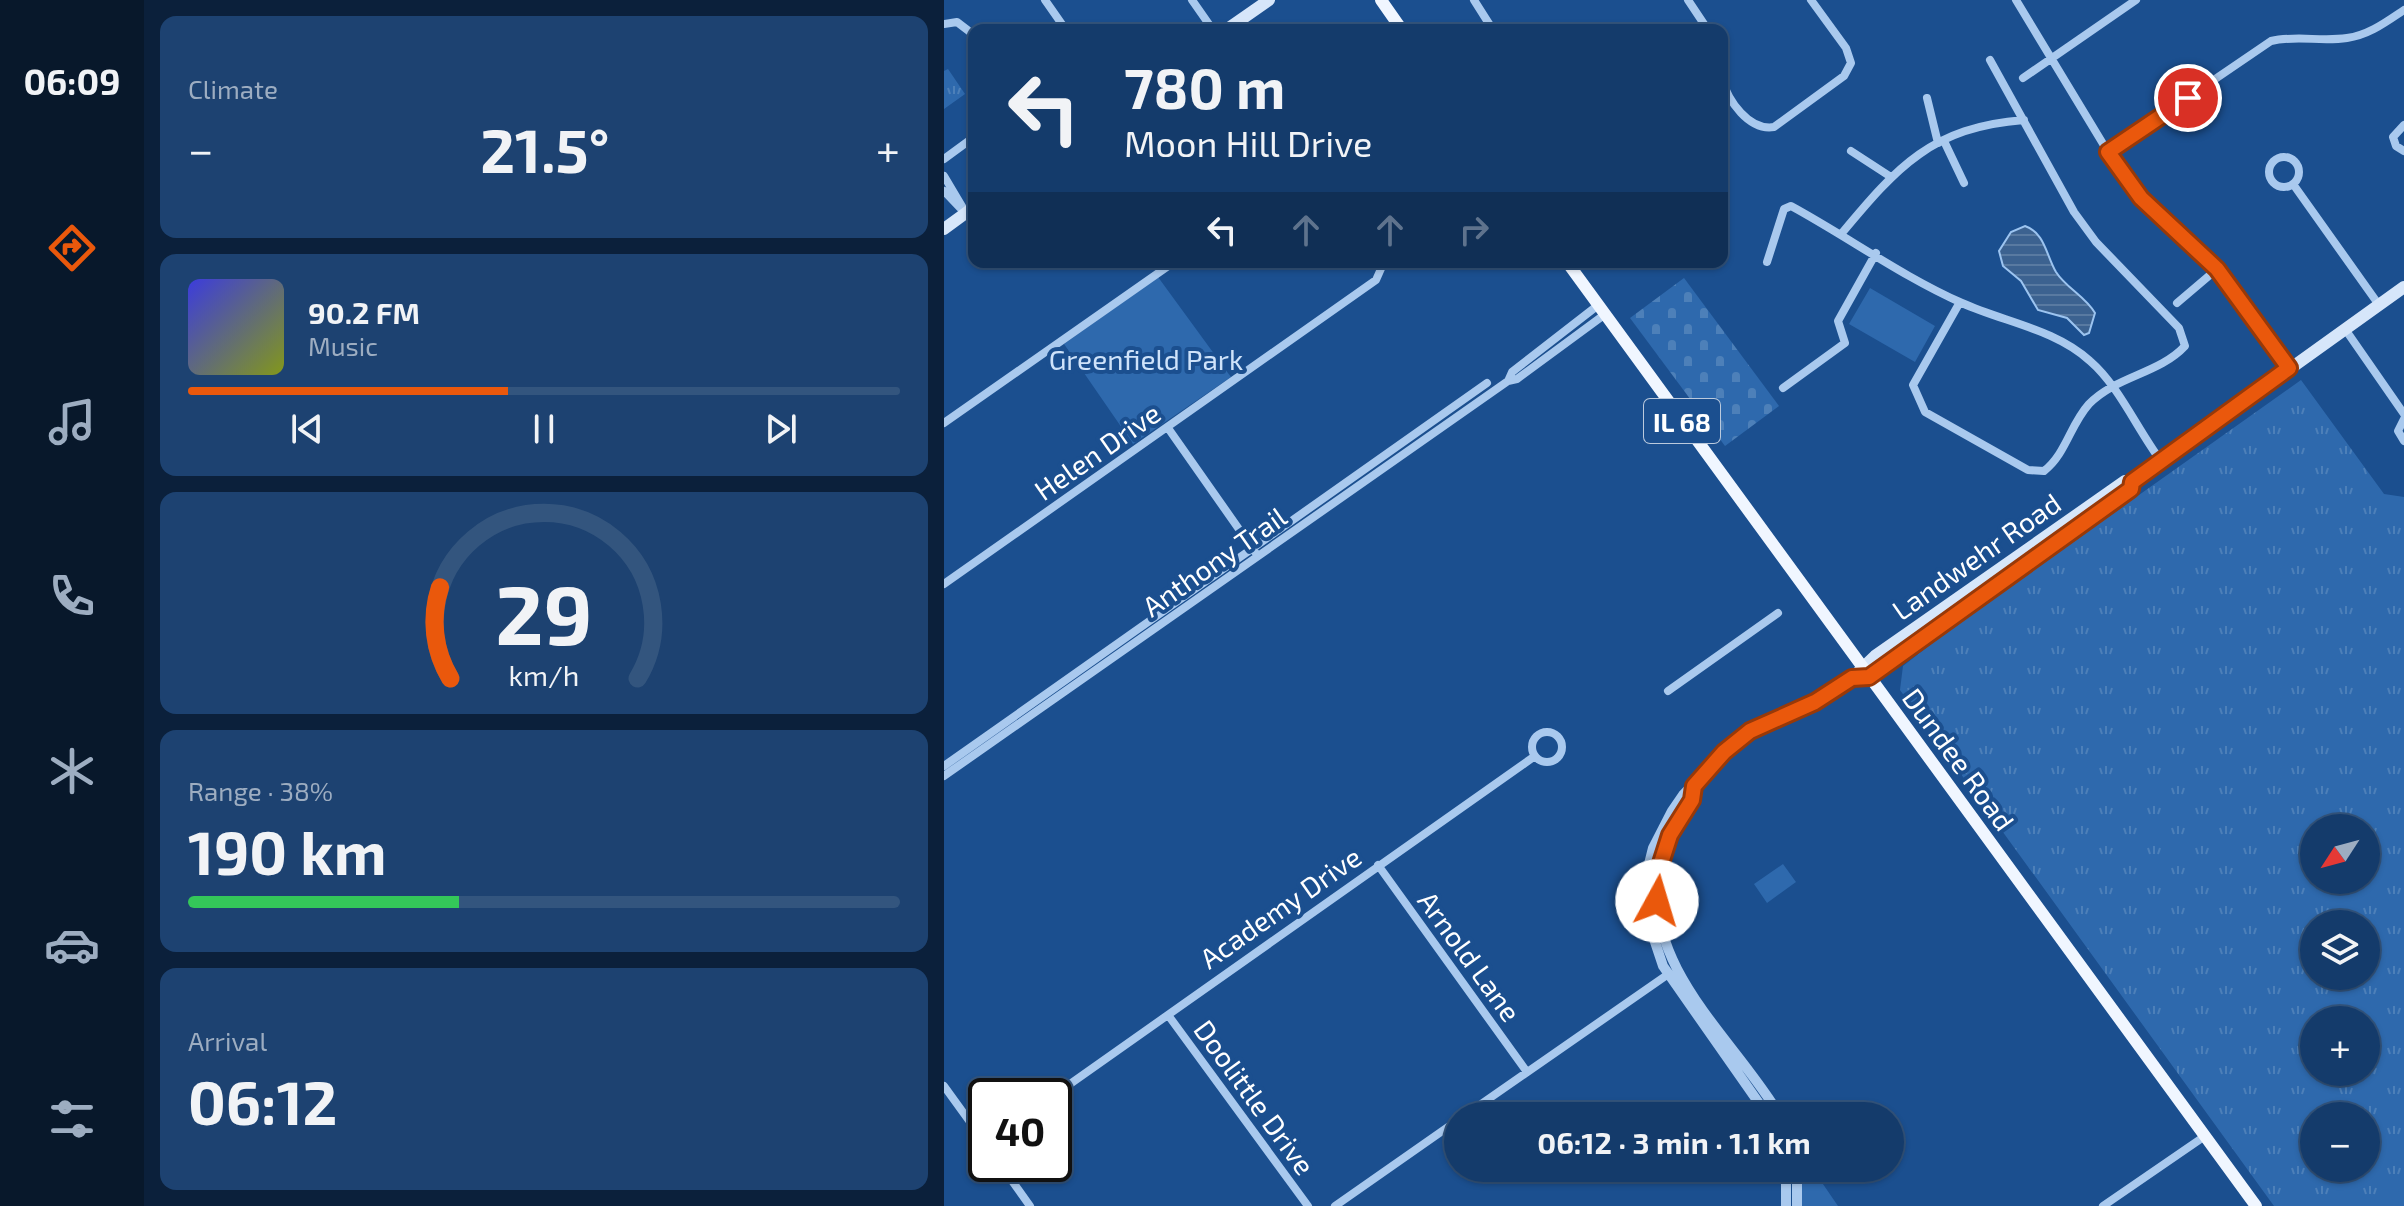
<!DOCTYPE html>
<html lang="en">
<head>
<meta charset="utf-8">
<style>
	:root { --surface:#143b6b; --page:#1d4271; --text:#f1f3f6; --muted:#9dadc1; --line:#33557e; --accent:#ea580c }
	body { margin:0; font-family:"Exo 2",sans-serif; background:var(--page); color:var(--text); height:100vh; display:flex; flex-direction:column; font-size:30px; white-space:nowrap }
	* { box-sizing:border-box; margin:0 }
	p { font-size:26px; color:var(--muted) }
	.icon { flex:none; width:44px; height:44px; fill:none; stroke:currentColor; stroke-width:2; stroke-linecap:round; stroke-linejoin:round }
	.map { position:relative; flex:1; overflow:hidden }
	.side { display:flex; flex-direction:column; gap:16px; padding:16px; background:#0b203b; width:800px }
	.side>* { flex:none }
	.hud { position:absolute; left:24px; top:24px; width:760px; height:244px; border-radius:16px; box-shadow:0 2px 6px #0004,0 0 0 2px var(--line); background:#143b6b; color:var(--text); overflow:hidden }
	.needle { width:52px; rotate:234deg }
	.fabs { position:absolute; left:1356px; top:814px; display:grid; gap:16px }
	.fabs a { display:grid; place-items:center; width:80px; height:80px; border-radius:50%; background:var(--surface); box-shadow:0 2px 6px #0004,0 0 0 2px var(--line); font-size:40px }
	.speed { position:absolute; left:24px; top:1078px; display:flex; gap:16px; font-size:40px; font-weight:700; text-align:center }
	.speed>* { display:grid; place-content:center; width:104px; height:104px; border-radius:50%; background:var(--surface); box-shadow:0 2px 6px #0004,0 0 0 2px var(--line); line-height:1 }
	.speed .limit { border:4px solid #111; border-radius:12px; background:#fff; color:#111 }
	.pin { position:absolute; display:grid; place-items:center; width:68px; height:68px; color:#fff; margin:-34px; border:4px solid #fff; border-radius:50%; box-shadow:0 2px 8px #0007 }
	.me { position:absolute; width:88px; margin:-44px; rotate:6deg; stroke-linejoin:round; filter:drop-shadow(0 0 6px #0008) }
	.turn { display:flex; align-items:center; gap:28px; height:168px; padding:0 24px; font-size:36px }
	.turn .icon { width:104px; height:104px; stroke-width:2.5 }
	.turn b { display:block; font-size:56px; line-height:68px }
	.lanes { display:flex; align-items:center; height:76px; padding:0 24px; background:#0003; justify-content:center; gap:40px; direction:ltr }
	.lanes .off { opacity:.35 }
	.big { font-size:60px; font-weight:700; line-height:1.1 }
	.side .widget { flex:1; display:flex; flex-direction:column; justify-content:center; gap:12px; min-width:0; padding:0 28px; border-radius:16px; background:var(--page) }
	.side .dial { align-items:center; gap:0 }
	.dial svg { height:208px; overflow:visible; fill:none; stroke:var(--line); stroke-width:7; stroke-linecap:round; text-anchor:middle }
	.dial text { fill:var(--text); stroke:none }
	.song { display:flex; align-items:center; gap:24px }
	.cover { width:96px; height:96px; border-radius:12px; background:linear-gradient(135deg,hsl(240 70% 55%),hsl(70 70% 35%)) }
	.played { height:8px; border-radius:4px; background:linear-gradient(90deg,var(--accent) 45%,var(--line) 45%) }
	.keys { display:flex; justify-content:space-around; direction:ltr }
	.heat { display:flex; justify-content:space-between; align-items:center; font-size:44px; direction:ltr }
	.charge { height:12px; border-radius:6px; background:linear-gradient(90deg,#34c759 38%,var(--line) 0) }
	.trip { position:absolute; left:500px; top:1102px; width:460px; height:80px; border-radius:40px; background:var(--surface); box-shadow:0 2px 6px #0004,0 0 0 2px var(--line); font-weight:700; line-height:80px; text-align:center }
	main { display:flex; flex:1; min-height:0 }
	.tab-bar { display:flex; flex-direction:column; width:144px; justify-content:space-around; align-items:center; background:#08182b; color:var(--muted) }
	.tab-bar .icon { width:56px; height:56px }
	.tab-bar .current { color:var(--accent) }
	.tab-bar b { font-size:36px; color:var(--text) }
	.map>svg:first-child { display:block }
	.grass { fill:url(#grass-tufts); fill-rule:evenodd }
	.cemetery { fill:url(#cemetery-stones) }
	.green { fill:#2e69ad }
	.water { fill:url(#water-rules); stroke:#9cc4f0; stroke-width:2 }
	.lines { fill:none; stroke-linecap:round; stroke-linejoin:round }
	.minor { stroke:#a9c9ee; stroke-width:8 }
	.tertiary { stroke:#a9c9ee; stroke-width:10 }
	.secondary { stroke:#d6e6fa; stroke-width:12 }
	.primary { stroke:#f0f6ff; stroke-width:12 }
	.route-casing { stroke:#983908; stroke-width:20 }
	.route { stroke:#ea580c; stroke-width:14 }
	.labels { text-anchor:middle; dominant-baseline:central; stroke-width:8; stroke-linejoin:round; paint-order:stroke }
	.shield { fill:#1b4f8f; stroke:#bbcadd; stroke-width:2 }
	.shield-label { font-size:26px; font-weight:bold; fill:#fff }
	.park-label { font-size:28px; fill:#cfe3fa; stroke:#1b4f8f }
	.street-label { font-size:28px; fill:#fff; stroke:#1b4f8f }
</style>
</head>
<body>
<main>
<nav class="tab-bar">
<b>06:09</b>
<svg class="icon current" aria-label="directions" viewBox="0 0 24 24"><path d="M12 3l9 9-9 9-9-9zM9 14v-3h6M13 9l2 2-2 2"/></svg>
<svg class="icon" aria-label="music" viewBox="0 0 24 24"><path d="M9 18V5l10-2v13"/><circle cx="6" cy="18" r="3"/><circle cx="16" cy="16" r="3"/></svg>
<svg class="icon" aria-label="phone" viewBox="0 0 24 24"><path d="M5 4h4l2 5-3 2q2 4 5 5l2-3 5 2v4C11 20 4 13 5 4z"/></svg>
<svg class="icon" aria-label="climate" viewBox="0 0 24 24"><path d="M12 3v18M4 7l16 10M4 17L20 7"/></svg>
<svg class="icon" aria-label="car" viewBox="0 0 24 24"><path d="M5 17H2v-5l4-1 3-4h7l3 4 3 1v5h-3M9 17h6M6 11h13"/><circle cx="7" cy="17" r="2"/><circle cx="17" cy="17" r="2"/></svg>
<svg class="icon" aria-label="filters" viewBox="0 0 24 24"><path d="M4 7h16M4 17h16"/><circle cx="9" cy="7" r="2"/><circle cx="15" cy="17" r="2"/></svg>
</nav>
<section class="side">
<div class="widget"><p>Climate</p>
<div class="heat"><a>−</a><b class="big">21.5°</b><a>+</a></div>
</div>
<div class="widget">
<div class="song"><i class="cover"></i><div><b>90.2 FM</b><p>Music</p></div></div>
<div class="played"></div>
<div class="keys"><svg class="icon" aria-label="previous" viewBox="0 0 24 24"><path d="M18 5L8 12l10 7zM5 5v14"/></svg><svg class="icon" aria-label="pause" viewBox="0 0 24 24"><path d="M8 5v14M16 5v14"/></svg><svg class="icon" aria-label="next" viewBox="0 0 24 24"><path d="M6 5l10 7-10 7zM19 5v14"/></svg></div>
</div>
<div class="widget dial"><svg viewBox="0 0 100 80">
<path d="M14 69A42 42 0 1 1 86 69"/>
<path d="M14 69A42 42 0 0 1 10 34" stroke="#ea580c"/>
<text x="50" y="56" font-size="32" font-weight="700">29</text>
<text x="50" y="72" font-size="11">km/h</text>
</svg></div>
<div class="widget"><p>Range · 38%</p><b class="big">190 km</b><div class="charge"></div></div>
<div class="widget"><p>Arrival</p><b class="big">06:12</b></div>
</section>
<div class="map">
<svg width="1460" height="1206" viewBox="0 0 1460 1206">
	<defs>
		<pattern id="grass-tufts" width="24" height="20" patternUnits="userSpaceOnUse" patternTransform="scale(2)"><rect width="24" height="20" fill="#2e69ad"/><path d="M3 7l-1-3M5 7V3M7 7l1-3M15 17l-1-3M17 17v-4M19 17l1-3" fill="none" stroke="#4d80b9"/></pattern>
		<pattern id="cemetery-stones" width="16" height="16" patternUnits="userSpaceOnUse" patternTransform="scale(2)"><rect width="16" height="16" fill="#2e69ad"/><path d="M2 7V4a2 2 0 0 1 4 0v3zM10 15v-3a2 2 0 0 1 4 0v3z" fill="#4d80b9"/></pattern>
		<pattern id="water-rules" width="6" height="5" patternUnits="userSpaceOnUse" patternTransform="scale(2)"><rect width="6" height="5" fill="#3c6290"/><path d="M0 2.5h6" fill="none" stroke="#597aa1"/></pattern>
	</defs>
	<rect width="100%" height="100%" fill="#1b4f8f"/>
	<path class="grass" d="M 4,69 L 21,94 L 0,109 L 0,71 Z
		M 1357,380 L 1440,494 L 1460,497 L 1460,1206 L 1330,1206 L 956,690 L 959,666 L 1009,627 ZM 1370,828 L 1422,828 L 1422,880 L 1370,880 ZM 1370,924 L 1422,924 L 1422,976 L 1370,976 ZM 1370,1020 L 1422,1020 L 1422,1072 L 1370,1072 ZM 1370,1116 L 1422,1116 L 1422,1168 L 1370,1168 Z"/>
	<path class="cemetery" d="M 740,278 L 835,406 L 781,446 L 686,318 Z"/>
	<path class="green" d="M 214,277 L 287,377 L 189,444 L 120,344 Z
		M 926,288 L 991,326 L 971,362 L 905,324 Z
		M 839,864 L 852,882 L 823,903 L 810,884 Z
		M 856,1168 L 868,1168 L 894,1206 L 857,1206 Z"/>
	<path class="water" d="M 1081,226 C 1101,233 1102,255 1112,272 C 1122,288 1141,296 1151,313 L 1145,333 L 1140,335 L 1123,318 L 1094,310 L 1077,281 L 1059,266 L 1055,251 L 1067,232 Z"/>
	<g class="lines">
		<path class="minor" d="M 101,0 L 122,30
			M 248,0 L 269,30
			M 530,0 L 549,30
			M 744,0 L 764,30
			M 1072,0 L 1164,152 L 1197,198 L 1231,233 L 1273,269 L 1345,368
			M 0,24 L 13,22 L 30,35
			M 1079,78 L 1192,0
			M 778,79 C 784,101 805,131 830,127 L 900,76 L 907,63 L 902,48 L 867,0
			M 983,98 L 994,143
			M 1460,125 L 1449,137 L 1452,146 L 1460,151
			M 1000,141 L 1020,183
			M 907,151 L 947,177
			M 1164,152 L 1327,41 C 1353,35 1377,42 1403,38 C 1425,35 1442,22 1460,10
			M1325 172a15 15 0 1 1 30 0a15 15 0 1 1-30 0Z
			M 0,159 L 30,137
			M 0,176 L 22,213
			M 1349,184 L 1435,305
			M 0,191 L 21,213
			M 898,233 C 953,167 988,127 1080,120
			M 823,262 L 840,209 L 847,206 C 904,237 959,277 1018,303 C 1060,322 1111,329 1146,361 C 1175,386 1193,429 1217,461
			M 1016,302 L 969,385 L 981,412 L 1084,470 L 1100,471 C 1122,454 1126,425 1145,404 C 1172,376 1215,374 1241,346 L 1235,328 L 1152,242 L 1130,212 L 1046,60
			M 1233,303 L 1273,269
			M 653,306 L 568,372 L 564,381 L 573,379 L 660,315
			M 1401,329 L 1460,414
			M 839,388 L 901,343 L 894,321 L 932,253
			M 1460,419 L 1454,431 L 1460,441
			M 0,423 L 230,262
			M 224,428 L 311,552
			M 0,584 L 432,280 L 440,262
			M 724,691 L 834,613
			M588 747a15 15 0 1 1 30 0a15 15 0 1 1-30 0Z
			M 0,766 L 543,383
			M 0,776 L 564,381
			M 434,865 L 583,1072
			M 224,1015 L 364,1206
			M 0,1086 L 42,1144
			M 109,1096 L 591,756
			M 520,1116 L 723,975
			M 56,1164 L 86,1206
			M 391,1206 L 514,1120
			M 1159,1206 L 1261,1136"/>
		<path class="tertiary" d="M 750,786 C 745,818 719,840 714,876 C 702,971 792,1041 836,1116
			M 824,1116 L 719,966 L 706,927 L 703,872 L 709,848 L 728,811 L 739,795 L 780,752 L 806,731 L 871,702 L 908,678
			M 842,1168 L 842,1206
			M 853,1206 L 853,1168"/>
		<path class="secondary" d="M 282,30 L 325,0
			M 0,229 L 30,207
			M 1181,481 L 1188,482 L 1187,489 L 925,677 L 908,678 L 931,656 Z
			M 1188,482 L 1460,287"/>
		<path class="primary" d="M 437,0 L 458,30
			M 623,262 L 1312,1206"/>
	</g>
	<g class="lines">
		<g class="route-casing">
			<path id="route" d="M 713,901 L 717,863 L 726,835 L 748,800 L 750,786 L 780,752 L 806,731 L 871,702 L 908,678 L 925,677 L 1187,489 L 1188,482 L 1345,368 L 1273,269 L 1197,198 L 1164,152 L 1244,98"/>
		</g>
		<use href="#route" class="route"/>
	</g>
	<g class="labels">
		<rect class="shield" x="700" y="399" width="76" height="44" rx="6"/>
		<g class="shield-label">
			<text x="738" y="421">IL 68</text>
		</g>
		<g class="park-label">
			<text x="202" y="359">Greenfield Park</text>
		</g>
		<g class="street-label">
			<text transform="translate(153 451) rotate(-35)">Helen Drive</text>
			<text transform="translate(1032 556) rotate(-35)">Landwehr Road</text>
			<text transform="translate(270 561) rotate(-35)">Anthony Trail</text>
			<text transform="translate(1015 759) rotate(54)">Dundee Road</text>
			<text transform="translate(336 907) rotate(-35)">Academy Drive</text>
			<text transform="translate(526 956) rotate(54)">Arnold Lane</text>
			<text transform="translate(311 1097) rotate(54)">Doolittle Drive</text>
		</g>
	</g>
</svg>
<div class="fabs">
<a><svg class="needle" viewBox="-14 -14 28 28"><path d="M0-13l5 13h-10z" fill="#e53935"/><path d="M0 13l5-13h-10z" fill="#9dadc1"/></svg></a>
<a><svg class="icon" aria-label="layers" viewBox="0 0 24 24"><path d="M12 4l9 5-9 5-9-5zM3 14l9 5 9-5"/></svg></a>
<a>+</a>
<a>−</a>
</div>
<div class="speed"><div class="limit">40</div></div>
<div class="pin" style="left:1244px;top:98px;background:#d93025"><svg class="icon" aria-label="arrive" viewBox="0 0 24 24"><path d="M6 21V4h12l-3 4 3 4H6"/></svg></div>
<svg class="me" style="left:713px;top:901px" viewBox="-20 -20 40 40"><circle r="19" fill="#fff"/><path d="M0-13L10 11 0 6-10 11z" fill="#ea580c"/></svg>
<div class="trip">06:12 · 3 min · 1.1 km</div>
<div class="hud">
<div class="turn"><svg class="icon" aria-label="left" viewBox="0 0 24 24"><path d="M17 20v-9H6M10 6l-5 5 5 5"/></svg><div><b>780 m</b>Moon Hill Drive</div></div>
<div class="lanes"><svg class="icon" aria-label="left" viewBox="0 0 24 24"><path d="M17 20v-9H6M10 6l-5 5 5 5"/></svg><svg class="icon off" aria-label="ahead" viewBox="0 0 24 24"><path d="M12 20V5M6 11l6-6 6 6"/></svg><svg class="icon off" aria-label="ahead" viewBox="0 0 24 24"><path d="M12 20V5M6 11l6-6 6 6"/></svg><svg class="icon off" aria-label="right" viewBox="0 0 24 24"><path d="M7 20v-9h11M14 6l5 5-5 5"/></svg></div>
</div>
</div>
</main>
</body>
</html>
